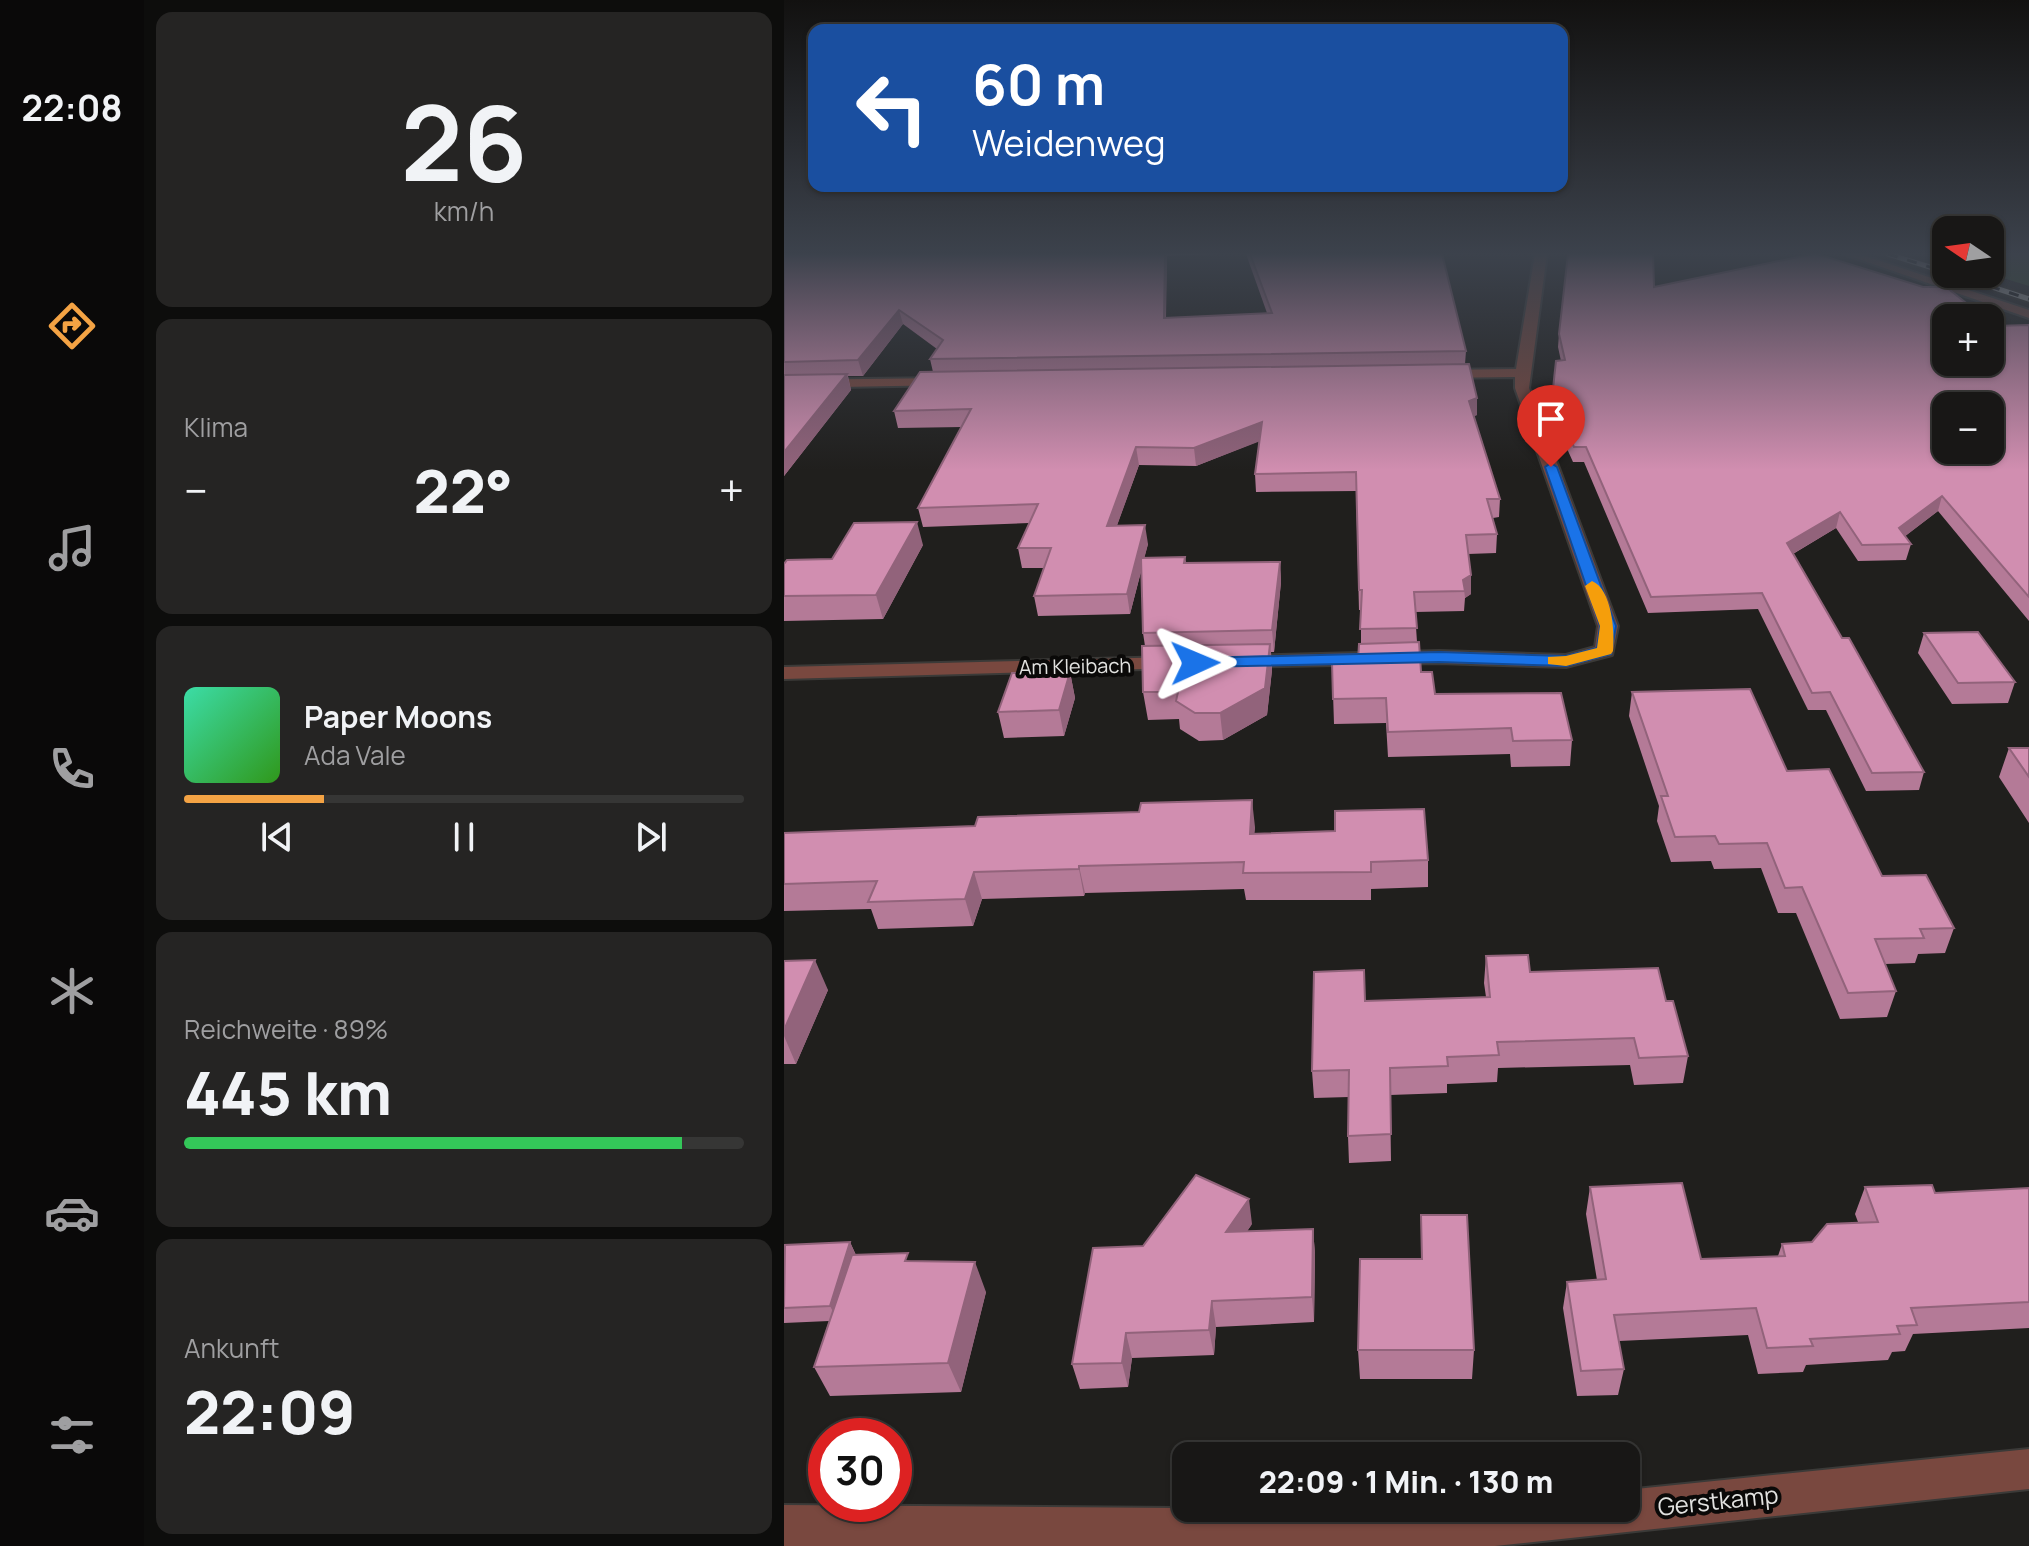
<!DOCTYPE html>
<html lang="de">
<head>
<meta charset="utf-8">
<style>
	:root { --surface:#181716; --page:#252423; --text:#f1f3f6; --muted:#9f9fa1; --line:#363635; --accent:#f4a344 }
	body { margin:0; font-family:Manrope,sans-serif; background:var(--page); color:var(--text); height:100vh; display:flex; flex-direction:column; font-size:30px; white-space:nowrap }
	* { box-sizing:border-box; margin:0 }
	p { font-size:26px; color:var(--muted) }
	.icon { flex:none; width:44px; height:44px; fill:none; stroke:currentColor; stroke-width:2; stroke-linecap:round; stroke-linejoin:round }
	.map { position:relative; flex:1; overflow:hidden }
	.panel { display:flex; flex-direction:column; gap:12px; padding:12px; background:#0d0d0c; width:640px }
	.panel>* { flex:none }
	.hud { position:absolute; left:24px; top:24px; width:760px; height:168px; border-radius:16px; box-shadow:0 2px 6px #0004,0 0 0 2px var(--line); background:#1a4fa0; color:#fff; overflow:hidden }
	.needle { width:52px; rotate:283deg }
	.buttons { position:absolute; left:1148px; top:216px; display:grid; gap:16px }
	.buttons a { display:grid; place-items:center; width:72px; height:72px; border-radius:16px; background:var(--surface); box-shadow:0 2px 6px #0004,0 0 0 2px var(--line); font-size:40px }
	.speed { position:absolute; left:24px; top:1418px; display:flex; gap:16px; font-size:40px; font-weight:700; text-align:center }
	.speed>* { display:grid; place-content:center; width:104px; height:104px; border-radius:50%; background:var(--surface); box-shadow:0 2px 6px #0004,0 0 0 2px var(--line); line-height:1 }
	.speed .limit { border:12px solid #d22; background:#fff; color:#111 }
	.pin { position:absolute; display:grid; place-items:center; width:68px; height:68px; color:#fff; margin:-82px -34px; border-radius:50% 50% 50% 0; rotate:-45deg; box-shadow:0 0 8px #0007 }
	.pin .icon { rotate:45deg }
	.me { position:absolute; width:88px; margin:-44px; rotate:89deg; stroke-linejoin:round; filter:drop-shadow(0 0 6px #0008) }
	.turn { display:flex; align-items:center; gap:28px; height:168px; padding:0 32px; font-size:36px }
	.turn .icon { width:104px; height:104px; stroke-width:2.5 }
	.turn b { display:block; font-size:56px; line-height:68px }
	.big { font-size:60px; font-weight:800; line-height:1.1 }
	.panel .tile { flex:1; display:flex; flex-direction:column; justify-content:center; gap:12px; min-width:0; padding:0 28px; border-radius:16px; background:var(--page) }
	.panel .dial { align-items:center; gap:0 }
	.dial b { font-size:104px; line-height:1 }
	.song { display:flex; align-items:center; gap:24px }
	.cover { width:96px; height:96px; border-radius:12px; background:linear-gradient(135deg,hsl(160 70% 55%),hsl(110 70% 35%)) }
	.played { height:8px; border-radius:4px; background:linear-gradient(90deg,var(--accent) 25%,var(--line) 25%) }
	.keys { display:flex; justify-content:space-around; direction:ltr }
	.heat { display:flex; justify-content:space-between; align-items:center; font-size:44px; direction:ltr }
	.charge { height:12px; border-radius:6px; background:linear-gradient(90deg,#34c759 89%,var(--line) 0) }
	.trip { position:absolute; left:388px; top:1442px; width:468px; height:80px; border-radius:16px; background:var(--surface); box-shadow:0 2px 6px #0004,0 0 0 2px var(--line); font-weight:800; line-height:80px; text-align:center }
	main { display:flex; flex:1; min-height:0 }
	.tab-bar { display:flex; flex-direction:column; width:144px; justify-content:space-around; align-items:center; background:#0a0909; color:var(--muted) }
	.tab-bar .icon { width:56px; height:56px }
	.tab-bar .selected { color:var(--accent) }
	.tab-bar b { font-size:36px; color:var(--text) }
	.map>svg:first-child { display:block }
	.built { fill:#29261e }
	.green { fill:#33502b }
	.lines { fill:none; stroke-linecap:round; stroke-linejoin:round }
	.minor-casing { stroke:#3b3a38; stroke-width:4 }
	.minor { fill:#79483f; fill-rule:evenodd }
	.rail-casing { stroke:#b8b8b6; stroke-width:5 }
	.rail { stroke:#0a0908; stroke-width:3; stroke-dasharray:10; stroke-linecap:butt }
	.wall { fill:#b47a97 }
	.shaded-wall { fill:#92637b }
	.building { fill:#d18eb0; stroke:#92637b; stroke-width:2; fill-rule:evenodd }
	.route { fill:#1a73e8; stroke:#114b97; stroke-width:2 }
	.slow { fill:#f59e0b }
	.labels { text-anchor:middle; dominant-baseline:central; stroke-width:8; stroke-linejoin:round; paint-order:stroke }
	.street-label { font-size:20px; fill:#e2e2e0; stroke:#0a0908 }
	.near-street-label { font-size:24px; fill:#e2e2e0; stroke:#0a0908 }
</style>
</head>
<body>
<main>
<nav class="tab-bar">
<b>22:08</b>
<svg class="icon selected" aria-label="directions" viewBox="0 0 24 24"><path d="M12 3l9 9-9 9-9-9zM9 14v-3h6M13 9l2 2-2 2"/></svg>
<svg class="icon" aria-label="music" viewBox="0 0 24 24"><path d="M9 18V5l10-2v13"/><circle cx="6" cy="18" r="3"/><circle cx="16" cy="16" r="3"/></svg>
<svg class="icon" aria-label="phone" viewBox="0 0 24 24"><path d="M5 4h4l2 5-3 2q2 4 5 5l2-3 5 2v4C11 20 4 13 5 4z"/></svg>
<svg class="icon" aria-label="climate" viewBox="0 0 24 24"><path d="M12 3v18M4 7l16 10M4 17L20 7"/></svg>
<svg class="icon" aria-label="car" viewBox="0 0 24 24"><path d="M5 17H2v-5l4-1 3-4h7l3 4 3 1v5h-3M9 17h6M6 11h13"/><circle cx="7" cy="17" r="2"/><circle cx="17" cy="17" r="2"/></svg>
<svg class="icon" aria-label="filters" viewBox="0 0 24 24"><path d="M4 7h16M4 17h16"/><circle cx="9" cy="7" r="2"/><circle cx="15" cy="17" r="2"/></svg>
</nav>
<section class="panel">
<div class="tile dial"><b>26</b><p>km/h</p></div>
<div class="tile"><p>Klima</p>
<div class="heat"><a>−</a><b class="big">22°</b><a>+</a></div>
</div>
<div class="tile">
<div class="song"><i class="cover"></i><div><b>Paper Moons</b><p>Ada Vale</p></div></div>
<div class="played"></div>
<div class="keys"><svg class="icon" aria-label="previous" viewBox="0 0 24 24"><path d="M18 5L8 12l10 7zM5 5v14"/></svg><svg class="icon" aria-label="pause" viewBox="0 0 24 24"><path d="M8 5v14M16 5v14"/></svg><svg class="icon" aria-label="next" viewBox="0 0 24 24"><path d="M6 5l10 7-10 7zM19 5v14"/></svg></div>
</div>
<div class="tile"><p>Reichweite · 89%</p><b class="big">445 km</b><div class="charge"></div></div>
<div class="tile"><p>Ankunft</p><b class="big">22:09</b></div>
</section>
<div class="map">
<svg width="1245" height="1546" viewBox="0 0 1245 1546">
	<rect width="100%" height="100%" fill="#201f1d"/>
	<path class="built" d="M 1090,254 L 1119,254 L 1162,267 L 1162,274 L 1183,274 L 1245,294 L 1245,304 Z"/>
	<path class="green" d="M 1206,254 L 1245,254 L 1245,286 L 1206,274 Z"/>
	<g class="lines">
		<g class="minor-casing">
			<path id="minor" d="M 751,254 L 763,254 L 745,388 L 834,626 L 828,655 L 782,667 L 655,663 L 446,667 L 443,662 L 454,656 L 655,651 L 782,655 L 811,647 L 814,626 L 731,388 L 731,377 L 654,378 L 647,374 L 654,370 L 732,369 Z
				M 1060,254 L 1075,254 L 1245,310 L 1245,318 Z
				M 162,378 L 169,382 L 167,385 L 0,388 L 0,380 Z
				M 389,657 L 400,663 L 397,668 L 0,679 L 0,667 Z
				M 1245,1449 L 1245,1489 L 711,1546 L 0,1546 L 0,1505 L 654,1510 L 842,1508 L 842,1490 Z"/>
		</g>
		<use href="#minor" class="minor"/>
		<g class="rail-casing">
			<path id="rail" d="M 1104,254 L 1162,272
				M 1168,274 L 1245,299"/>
		</g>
		<use href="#rail" class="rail"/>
	</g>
	<path class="wall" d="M 0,254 L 432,254 L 383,256 L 382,318 L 483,313 L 462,254 L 658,254 L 682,351 L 681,364 L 693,415 L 690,416 L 716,499 L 715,517 L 709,518 L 713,534 L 712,553 L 684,554 L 687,575 L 687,594 L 681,598 L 680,611 L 631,612 L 633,642 L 637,672 L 651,694 L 788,740 L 786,766 L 727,767 L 726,754 L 604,757 L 602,723 L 550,724 L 548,662 L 574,661 L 577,643 L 577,610 L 575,610 L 572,491 L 472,492 L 471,474 L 475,441 L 412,466 L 355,465 L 333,525 L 364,544 L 360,558 L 401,557 L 402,563 L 496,562 L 497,582 L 490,652 L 487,652 L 488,670 L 483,715 L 439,740 L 415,741 L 396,729 L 395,719 L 364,720 L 359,692 L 361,646 L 359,633 L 358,568 L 346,614 L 254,616 L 250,596 L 260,568 L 238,568 L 234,548 L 245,523 L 139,527 L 134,508 L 178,427 L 114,428 L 110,411 L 149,372 L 146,359 L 153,349 L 119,324 L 79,376 L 64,376 L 67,390 L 0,476 Z
		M 870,287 L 1210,326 L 1245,325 L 1245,621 L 1154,511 L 1121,536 L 1127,544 L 1122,560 L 1074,561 L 1052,528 L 1009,554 L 1058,638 L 1140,772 L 1135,790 L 1082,791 L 1042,710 L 1024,710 L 974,609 L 864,613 L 800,462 L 789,462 L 767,413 L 772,361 L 777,361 L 774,347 L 775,334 Z
		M 139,545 L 99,619 L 0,621 L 0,564 L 48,559 Z
		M 1140,633 L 1231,682 L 1224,703 L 1168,704 L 1134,653 Z
		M 286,672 L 291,698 L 280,736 L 220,738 L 214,712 Z
		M 848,692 L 1003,771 L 1098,876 L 1170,928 L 1161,953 L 1134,954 L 1131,963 L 1101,964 L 1112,991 L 1103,1017 L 1056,1019 L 1012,913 L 994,913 L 977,868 L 930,869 L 927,861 L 887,862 L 873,821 L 875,806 L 845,716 Z
		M 1225,748 L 1245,748 L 1245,823 L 1215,777 Z
		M 471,827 L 470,834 L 644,860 L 644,887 L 587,889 L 587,900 L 462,900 L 460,889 L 301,893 L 300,896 L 198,899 L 189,926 L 94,929 L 87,909 L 0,911 L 0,833 Z
		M 702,956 L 746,972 L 882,1001 L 904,1056 L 899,1083 L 850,1085 L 846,1065 L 714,1068 L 713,1082 L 663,1084 L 663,1093 L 606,1095 L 607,1161 L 565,1163 L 564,1136 L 565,1097 L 530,1098 L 528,1071 L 581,1001 L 702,997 L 700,983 Z
		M 0,961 L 44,990 L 12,1064 L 0,1064 Z
		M 806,1187 L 917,1259 L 994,1256 L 998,1244 L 1028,1242 L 1074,1222 L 1071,1214 L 1081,1187 L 1151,1193 L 1245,1188 L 1245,1328 L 1129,1334 L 1121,1351 L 1108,1352 L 1104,1360 L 1022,1365 L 1019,1372 L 974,1374 L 964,1335 L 835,1341 L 840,1369 L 834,1395 L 793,1396 L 779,1308 L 783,1282 L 813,1280 L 802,1214 Z
		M 637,1215 L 690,1350 L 688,1379 L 576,1379 L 574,1350 L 637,1259 Z
		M 468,1224 L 463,1231 L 529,1229 L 531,1254 L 530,1322 L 432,1327 L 430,1355 L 348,1358 L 344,1387 L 296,1389 L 288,1364 Z
		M 66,1242 L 72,1255 L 127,1261 L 202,1292 L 177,1392 L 46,1396 L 30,1367 L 45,1321 L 0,1323 L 0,1247 Z"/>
	<path class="shaded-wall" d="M 381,254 L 382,254 L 383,256 L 381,333 L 380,318 Z
		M 115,310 L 119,324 L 79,376 L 74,360 Z
		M 63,374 L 67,390 L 0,476 L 0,452 Z
		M 693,398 L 693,415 L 685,418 L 685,401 Z
		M 478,422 L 479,440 L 412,466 L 410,448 Z
		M 352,447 L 355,465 L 326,545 L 323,526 Z
		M 1158,496 L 1154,511 L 1111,544 L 1115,528 Z
		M 1056,512 L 1052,528 L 1000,559 L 1003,543 Z
		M 133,522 L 139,545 L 99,619 L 92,595 Z
		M 361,525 L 364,544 L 346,614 L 343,594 Z
		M 496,562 L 497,582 L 490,652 L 488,630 Z
		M 687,575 L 687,594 L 681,598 L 679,580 Z
		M 486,644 L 488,670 L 483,715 L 439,740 L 436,713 Z
		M 286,672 L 291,698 L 280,736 L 275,710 Z
		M 468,800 L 471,827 L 468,861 L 466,834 Z
		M 295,866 L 301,893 L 300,896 L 295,869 Z
		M 190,872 L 198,899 L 189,926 L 181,899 Z
		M 31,960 L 44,990 L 12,1064 L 0,1036 L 0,1030 Z
		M 465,1199 L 468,1224 L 446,1257 L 442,1232 Z
		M 529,1229 L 531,1254 L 530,1322 L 528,1297 Z
		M 66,1242 L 73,1258 L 54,1321 L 46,1306 Z
		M 191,1262 L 202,1292 L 177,1392 L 164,1363 Z
		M 428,1301 L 432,1327 L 430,1355 L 425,1330 Z
		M 342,1333 L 348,1358 L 344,1387 L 338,1363 Z"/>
	<path class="building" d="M 0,254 L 381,254 L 380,318 L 488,313 L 466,254 L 658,254 L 682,351 L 146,359 L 159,340 L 115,310 L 74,360 L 0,362 Z
		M 784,254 L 869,254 L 870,287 L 1029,254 L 1033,254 L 1139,287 L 1162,287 L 1201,318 L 1162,318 L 1162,362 L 1206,362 L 1206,322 L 1210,326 L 1245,325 L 1245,597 L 1158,496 L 1115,528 L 1127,544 L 1078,545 L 1056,512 L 1003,543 L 1058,638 L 1065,638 L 1140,772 L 1088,773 L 1046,692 L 1028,693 L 978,593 L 867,597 L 802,447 L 790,447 L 768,398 L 772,361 L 781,360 L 775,334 ZM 1162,406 L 1206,406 L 1206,450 L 1162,450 Z
		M 685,364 L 693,398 L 685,401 L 716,499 L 703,499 L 713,534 L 682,535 L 687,575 L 679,580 L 681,591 L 630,592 L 633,628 L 576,629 L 578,590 L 575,590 L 572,472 L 471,474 L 478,422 L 410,448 L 352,447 L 323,526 L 361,525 L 343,594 L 250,596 L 267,548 L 234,548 L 254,504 L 134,508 L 187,409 L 110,411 L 136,372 Z
		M 63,374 L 0,452 L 0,375 Z
		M 133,522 L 92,595 L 0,596 L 0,564 L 3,560 L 48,559 L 70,523 Z
		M 401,557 L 400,563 L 496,562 L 488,630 L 359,633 L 357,558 Z
		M 1194,632 L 1231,682 L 1174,683 L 1140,633 Z
		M 635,642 L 637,672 L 648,672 L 651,694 L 777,693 L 788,740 L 729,741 L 727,728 L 604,732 L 602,698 L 549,699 L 548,662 L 574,661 L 575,644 Z
		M 486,644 L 481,688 L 436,713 L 411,713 L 392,701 L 394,692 L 359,692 L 358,646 Z
		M 286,672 L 275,710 L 214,712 L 228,673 Z
		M 966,689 L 1003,771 L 1045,769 L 1098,876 L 1142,875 L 1170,928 L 1136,929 L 1140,938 L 1091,939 L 1112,991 L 1064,993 L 1018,887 L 1001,888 L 983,843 L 935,844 L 931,836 L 891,837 L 877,796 L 884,796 L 848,692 Z
		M 1225,748 L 1245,748 L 1245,777 Z
		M 468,800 L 466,834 L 551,831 L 551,811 L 640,809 L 644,860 L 587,862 L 587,872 L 459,873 L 460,862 L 295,866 L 295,869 L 190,872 L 181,899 L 84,902 L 93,881 L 0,884 L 0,833 L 191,826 L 194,817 L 355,812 L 357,803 Z
		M 744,955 L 746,972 L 874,968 L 882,1001 L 889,1001 L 904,1056 L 855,1058 L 850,1038 L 713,1042 L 715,1055 L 663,1057 L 664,1066 L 606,1068 L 607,1134 L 564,1136 L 565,1070 L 528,1071 L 530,972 L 580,970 L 581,1001 L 706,997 L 702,956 Z
		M 31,960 L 0,1030 L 0,961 Z
		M 412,1175 L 465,1199 L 442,1232 L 529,1229 L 528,1297 L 428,1301 L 425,1330 L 342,1333 L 338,1363 L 288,1364 L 309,1248 L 359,1246 Z
		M 898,1183 L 917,1259 L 1001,1256 L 998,1244 L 1028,1242 L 1043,1224 L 1094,1222 L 1081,1187 L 1148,1185 L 1151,1193 L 1245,1188 L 1245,1302 L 1127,1308 L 1133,1325 L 1113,1326 L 1116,1334 L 1026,1339 L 1029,1346 L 983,1348 L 972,1308 L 830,1315 L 840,1369 L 797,1371 L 783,1282 L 822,1279 L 806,1187 Z
		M 637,1215 L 683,1215 L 690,1350 L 574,1350 L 576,1259 L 638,1259 Z
		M 66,1242 L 46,1306 L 0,1308 L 1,1245 Z
		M 124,1253 L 121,1261 L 191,1262 L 164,1363 L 30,1367 L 68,1255 Z"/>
	<linearGradient id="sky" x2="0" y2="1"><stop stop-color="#121110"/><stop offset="0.54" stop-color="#3c424c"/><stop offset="1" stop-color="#3c424c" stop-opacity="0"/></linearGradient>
	<rect width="1245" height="470" fill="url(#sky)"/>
	<path class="route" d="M 767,463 L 773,467 L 832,626 L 827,654 L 782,666 L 655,662 L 411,667 L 403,663 L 411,658 L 655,652 L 782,656 L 813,648 L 816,626 L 761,467 Z"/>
	<path class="slow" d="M 808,581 C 828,589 831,632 829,651 L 827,654 L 782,666 L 764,664 L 764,657 L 782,656 L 813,648 L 816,626 L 801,586 Z"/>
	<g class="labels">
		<g class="street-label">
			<text transform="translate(291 666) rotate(-1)">Am Kleibach</text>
		</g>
		<g class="near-street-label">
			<text transform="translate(934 1500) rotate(-6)">Gerstkamp</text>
		</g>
	</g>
</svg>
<div class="buttons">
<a><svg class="needle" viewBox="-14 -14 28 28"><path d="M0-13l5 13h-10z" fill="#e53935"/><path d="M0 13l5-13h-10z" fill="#9f9fa1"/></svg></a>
<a>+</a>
<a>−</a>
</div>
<div class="speed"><div class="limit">30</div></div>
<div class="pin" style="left:767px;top:467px;background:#d93025"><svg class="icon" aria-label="arrive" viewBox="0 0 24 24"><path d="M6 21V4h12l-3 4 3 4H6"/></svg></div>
<svg class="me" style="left:411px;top:663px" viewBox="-20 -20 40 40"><path d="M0-17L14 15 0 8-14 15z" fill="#1a73e8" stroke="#fff" stroke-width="4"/></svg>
<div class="trip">22:09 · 1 Min. · 130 m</div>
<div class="hud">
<div class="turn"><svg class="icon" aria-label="left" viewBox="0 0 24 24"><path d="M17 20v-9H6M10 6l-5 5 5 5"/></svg><div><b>60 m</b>Weidenweg</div></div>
</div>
</div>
</main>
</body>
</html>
